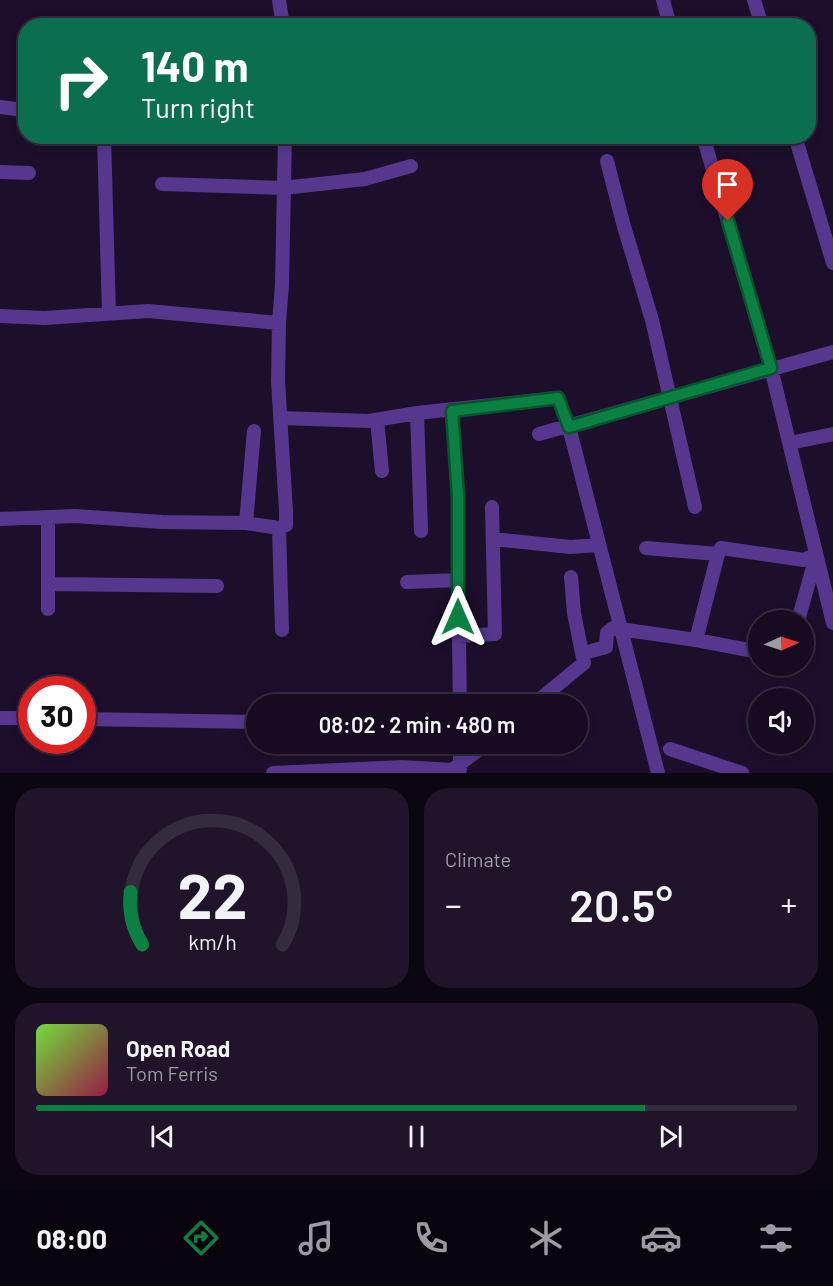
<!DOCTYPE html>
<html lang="en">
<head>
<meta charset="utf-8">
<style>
	:root { --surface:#160b20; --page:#1f1429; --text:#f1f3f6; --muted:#9e9ba5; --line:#352b3e; --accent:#0b8043 }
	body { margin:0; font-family:Barlow,sans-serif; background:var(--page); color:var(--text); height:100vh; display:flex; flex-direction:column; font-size:22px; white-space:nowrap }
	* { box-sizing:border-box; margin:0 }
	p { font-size:20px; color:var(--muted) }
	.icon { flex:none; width:33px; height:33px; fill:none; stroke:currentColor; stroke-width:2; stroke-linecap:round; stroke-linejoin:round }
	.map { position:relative; height:773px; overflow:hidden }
	.drawer { display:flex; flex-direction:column; gap:15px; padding:15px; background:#0c0612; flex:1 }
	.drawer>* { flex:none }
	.banner { position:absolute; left:18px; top:18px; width:798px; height:126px; border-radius:24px; box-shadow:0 3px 9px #0003,0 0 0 2px var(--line); background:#0b6e4f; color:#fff; overflow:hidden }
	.needle { width:39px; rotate:87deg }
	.tools { position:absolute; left:748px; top:610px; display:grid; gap:12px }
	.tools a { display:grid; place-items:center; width:66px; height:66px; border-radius:50%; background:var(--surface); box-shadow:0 3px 9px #0003,0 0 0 2px var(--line); font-size:30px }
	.speed { position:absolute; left:18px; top:676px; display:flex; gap:12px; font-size:30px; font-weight:700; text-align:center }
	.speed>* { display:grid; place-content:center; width:78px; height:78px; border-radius:50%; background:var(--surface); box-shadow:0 3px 9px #0003,0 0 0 2px var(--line); line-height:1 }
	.speed .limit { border:9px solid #d22; background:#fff; color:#111 }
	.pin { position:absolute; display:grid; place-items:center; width:51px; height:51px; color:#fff; margin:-62px -26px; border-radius:50% 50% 50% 0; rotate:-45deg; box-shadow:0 0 6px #0007 }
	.pin .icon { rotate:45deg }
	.me { position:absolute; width:66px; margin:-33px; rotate:0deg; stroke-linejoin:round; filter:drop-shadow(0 0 4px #0008) }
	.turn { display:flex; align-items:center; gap:21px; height:126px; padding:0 24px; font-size:27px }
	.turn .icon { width:78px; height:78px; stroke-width:2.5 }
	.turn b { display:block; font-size:42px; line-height:51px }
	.big { font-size:45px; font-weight:600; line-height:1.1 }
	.drawer .widget { flex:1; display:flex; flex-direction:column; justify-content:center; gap:9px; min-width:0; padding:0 21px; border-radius:24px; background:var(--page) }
	.drawer .dial { align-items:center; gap:0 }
	.dial svg { height:156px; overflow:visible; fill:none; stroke:var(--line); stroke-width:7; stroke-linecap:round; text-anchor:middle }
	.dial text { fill:var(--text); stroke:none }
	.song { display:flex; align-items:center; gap:18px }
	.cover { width:72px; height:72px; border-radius:9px; background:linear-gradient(135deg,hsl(100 70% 55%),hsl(340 70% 35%)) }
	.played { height:6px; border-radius:3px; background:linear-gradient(90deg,var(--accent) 80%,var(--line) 80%) }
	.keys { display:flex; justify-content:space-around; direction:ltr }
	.heat { display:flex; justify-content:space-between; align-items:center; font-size:33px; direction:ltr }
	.drawer .tiles { flex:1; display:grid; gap:15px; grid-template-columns:1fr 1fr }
	.widget:last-child { grid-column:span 2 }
	.trip { position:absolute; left:246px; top:694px; width:342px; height:60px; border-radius:30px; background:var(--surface); box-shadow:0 3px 9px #0003,0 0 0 2px var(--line); font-weight:600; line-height:60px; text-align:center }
	.tab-bar { display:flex; height:96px; justify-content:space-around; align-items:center; background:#09040d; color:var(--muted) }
	.tab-bar .icon { width:42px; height:42px }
	.tab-bar .selected { color:var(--accent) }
	.tab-bar b { font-size:27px; color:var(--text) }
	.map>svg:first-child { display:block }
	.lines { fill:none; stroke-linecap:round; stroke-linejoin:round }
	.minor { stroke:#56378d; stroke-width:14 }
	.route-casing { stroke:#07532c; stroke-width:15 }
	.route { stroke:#0b8043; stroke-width:10 }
</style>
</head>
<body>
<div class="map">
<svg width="833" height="773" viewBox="0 0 833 773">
	<rect width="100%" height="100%" fill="#1d0f2b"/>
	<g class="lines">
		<path class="minor" d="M 279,0 L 283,26
			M 663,0 L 670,26
			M 754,0 L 762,26
			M 0,107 L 24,110
			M 104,136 L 109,314
			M 703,136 L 771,368 L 833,623
			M 795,136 L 833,263
			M 607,161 L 623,223 L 652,320 L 695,507
			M 0,172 L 29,173
			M 162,184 L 283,188 L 365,179 L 411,166
			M 0,316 L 45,318 L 148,311 L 279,323
			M 452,411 L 458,496 L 458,580
			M 417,413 L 421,531
			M 281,418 L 369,421 L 417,413 L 558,398 L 569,427 L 658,773
			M 377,420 L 382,471
			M 539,434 L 833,352
			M 790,443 L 833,434
			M 48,517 L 48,609
			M 0,519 L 75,516 L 162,522 L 246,523 L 279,528
			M 246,523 L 254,431
			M 493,539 L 570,547 L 599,545
			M 646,548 L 718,554
			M 407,582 L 458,580 L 460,705
			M 49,584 L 217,586
			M 798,621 L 816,556
			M 282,630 L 279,528 L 286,525 L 286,511 L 278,381 L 279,323 L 282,285 L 285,136
			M 458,636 L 495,634 L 492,507
			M 696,640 L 718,554 L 721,548 L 804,560 L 816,554
			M 584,653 L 606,647 L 607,633 L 613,628 L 696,640 L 759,652
			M 533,705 L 584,663 L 574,613 L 571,577
			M 0,718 L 32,718
			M 82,719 L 256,722
			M 670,749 L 742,773
			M 460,769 L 460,744
			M 273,773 L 402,767 L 452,770 L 486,744"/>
	</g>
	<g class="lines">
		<g class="route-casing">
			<path id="route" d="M 458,617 L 458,496 L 452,411 L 558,398 L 569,427 L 771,368 L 728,221"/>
		</g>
		<use href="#route" class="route"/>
	</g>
</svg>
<div class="tools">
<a><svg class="needle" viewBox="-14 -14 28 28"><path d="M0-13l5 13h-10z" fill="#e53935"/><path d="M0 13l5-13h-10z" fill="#9e9ba5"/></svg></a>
<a><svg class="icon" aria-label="sound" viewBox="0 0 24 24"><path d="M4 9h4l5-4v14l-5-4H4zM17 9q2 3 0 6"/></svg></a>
</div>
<div class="speed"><div class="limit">30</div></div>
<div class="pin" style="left:728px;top:221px;background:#d93025"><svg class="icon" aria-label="arrive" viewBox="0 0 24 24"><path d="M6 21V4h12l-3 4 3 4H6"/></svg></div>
<svg class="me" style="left:458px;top:617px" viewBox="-20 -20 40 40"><path d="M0-17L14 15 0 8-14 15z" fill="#0b8043" stroke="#fff" stroke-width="4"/></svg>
<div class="trip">08:02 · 2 min · 480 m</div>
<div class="banner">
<div class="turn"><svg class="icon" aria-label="right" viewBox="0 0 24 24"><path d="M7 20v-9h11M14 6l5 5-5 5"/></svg><div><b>140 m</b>Turn right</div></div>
</div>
</div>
<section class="drawer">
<div class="tiles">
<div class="widget dial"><svg viewBox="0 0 100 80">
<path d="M14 69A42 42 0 1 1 86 69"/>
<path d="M14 69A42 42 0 0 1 8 42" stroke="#0b8043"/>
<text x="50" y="56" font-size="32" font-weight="700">22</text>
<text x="50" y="72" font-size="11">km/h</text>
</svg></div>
<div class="widget"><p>Climate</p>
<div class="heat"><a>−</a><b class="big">20.5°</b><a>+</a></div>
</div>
<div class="widget">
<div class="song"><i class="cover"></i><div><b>Open Road</b><p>Tom Ferris</p></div></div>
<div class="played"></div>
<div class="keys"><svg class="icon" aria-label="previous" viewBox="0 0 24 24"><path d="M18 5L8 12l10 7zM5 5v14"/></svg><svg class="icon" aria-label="pause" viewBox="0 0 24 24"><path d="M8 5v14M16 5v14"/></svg><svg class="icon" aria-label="next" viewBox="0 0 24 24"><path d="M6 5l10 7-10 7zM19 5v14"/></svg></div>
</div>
</div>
</section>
<nav class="tab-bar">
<b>08:00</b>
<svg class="icon selected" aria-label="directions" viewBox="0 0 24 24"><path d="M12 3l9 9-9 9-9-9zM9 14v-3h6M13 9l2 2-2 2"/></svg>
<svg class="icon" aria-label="music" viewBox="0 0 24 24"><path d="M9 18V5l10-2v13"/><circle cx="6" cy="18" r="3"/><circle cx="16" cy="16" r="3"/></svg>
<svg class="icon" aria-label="phone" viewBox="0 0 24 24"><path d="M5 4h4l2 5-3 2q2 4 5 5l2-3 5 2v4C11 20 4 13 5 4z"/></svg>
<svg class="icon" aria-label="climate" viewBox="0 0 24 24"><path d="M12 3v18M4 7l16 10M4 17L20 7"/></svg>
<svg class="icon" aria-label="car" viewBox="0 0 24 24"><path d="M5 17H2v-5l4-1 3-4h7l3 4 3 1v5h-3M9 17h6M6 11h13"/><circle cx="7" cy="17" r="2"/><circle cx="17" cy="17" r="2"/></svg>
<svg class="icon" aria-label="filters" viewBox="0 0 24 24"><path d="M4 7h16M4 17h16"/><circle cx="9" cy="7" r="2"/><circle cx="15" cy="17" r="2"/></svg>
</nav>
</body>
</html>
